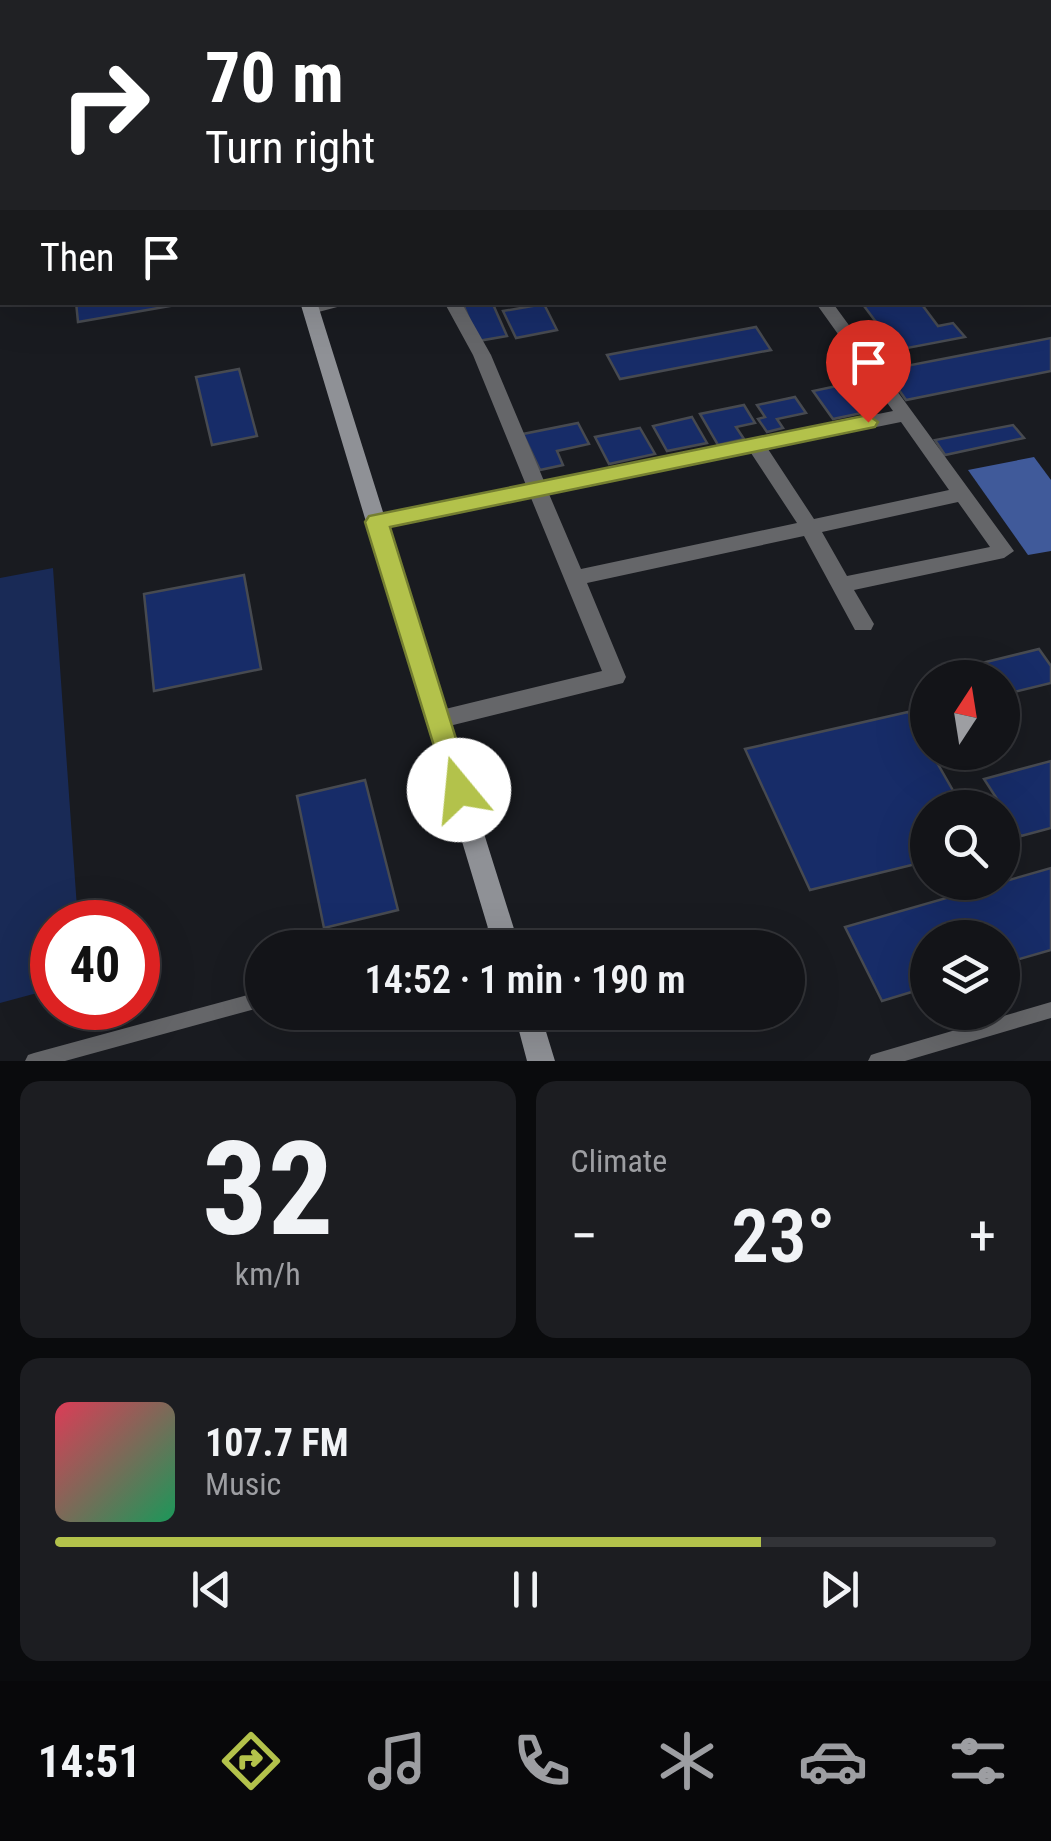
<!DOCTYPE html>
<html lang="en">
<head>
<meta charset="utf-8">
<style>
	:root { --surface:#131418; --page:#1c1d21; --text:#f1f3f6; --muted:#9d9ea2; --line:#323337; --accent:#b3c24b }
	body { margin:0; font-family:"Roboto Condensed",sans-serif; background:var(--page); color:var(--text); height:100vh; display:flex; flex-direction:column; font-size:38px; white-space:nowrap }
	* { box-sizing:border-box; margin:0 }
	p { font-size:32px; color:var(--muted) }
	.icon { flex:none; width:55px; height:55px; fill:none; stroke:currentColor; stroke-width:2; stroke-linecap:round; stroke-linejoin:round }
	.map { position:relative; height:1061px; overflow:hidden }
	.drawer { display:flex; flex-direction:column; gap:20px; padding:20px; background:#0a0b0d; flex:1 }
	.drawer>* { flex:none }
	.hud { position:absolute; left:0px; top:0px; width:1052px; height:305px; box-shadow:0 10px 40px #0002,0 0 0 2px var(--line); background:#202124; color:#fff; overflow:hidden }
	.needle { width:65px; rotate:12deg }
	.buttons { position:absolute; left:910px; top:660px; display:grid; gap:20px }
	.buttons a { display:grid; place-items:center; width:110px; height:110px; border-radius:50%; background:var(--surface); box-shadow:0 10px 40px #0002,0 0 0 2px var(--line); font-size:50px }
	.speed { position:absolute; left:30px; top:900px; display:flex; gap:20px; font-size:50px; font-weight:700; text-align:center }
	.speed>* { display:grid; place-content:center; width:130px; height:130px; border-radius:50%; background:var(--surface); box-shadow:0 10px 40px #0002,0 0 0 2px var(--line); line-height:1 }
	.speed .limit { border:15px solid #d22; background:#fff; color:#111 }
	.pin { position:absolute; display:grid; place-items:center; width:85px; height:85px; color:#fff; margin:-102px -42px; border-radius:50% 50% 50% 0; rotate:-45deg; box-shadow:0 0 10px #0007 }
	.pin .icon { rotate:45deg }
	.me { position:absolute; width:110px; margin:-55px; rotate:343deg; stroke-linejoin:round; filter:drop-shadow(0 0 8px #0008) }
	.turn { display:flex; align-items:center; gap:35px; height:210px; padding:0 40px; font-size:45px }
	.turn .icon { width:130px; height:130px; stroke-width:2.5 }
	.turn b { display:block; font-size:70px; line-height:85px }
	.then { display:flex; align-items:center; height:95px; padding:0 40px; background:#0003; gap:20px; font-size:38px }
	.big { font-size:75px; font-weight:600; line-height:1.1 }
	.drawer .widget { flex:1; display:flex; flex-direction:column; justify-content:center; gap:15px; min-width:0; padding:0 35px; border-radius:20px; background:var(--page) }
	.drawer .dial { align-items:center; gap:0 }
	.dial b { font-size:130px; line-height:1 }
	.song { display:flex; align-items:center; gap:30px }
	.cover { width:120px; height:120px; border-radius:15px; background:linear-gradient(135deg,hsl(350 70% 55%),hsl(150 70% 35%)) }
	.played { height:10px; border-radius:5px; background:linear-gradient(90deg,var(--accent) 75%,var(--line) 75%) }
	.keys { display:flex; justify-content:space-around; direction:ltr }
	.heat { display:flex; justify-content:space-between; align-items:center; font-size:55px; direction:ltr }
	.drawer .tiles { flex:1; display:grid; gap:20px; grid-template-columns:1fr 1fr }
	.widget:last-child { grid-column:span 2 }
	.trip { position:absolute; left:245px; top:930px; width:560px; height:100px; border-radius:50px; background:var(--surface); box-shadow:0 10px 40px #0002,0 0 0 2px var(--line); font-weight:600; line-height:100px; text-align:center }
	.dock { display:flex; height:160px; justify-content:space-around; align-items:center; background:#08080a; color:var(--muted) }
	.dock .icon { width:70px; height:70px }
	.dock .current { color:var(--accent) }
	.dock b { font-size:45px; color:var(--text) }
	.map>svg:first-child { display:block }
	.green { fill:#192a56 }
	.water { fill:#405a9a }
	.building { fill:#172c68; stroke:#474a50; stroke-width:2.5 }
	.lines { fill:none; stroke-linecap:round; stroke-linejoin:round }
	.lane { fill:#656669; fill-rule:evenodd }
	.street { fill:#656669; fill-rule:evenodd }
	.secondary { fill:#8f9196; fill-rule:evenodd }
	.route { fill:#b3c24b; stroke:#747e31; stroke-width:2.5 }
</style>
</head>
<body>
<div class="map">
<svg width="1051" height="1061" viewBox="0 0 1051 1061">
	<rect width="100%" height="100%" fill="#191b20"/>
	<path class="green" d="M 53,568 L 78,922 L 52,922 L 52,989 L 0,1003 L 0,578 Z"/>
	<path class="water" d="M 1034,457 L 1051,480 L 1051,551 L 1028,555 L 968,470 Z"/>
	<path class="building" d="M 501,0 L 622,0 L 624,2 L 481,2 Z
		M 76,302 L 193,302 L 78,322 Z
		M 492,302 L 507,336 L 478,341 L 463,304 Z
		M 861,302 L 920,302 L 938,326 L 953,323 L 965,337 L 897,350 Z
		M 544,304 L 557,330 L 516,338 L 503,311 Z
		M 756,327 L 771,350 L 620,379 L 607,355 Z
		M 1051,338 L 1051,371 L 906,400 L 885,370 Z
		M 239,369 L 257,436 L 212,445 L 196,377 Z
		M 856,382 L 876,410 L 833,419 L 813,391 Z
		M 795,397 L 806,413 L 777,419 L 783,428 L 767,432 L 758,419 L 765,417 L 757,405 Z
		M 744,405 L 755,423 L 736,427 L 744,439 L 718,445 L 700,414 Z
		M 692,417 L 707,443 L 667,451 L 653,426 Z
		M 578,423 L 589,444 L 557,451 L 563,465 L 540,470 L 523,434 Z
		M 1013,425 L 1024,438 L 945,455 L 935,440 Z
		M 640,428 L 655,454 L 609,464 L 595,437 Z
		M 244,575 L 261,669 L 154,691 L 144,594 Z
		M 1039,649 L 1051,666 L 1051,683 L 1002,695 L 1002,678 L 943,678 L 941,673 Z
		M 908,712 L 963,808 L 928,808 L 928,861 L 810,890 L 745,749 Z
		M 1051,761 L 1051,828 L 1021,836 L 984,779 Z
		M 365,780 L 398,910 L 324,928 L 297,796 Z
		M 1051,868 L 1051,950 L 1002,964 L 1002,938 L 928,938 L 928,987 L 882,1001 L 845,927 Z"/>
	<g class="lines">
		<path class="lane" d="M 502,923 L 508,925 L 510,930 L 508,935 L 471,948 L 438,948 L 440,943 Z
			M 262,991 L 262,1007 L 65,1061 L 25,1061 L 28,1055 L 34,1053 Z
			M 1051,1002 L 1051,1018 L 905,1061 L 868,1061 L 871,1055 L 877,1053 Z"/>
		<path class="street" d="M 1032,0 L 1046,0 L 1047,2 L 1033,2 Z
			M 0,21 L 2,21 L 2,29 L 0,29 Z
			M 1050,48 L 1051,48 L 1051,56 L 1050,56 Z
			M 1051,179 L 1051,189 L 1050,190 L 1050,180 Z
			M 2,260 L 2,270 L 0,271 L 0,261 Z
			M 356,302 L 311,314 L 303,309 L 318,302 Z
			M 444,302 L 461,302 L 491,355 L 544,481 L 893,411 L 815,302 L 832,302 L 1014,551 L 1004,558 L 854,590 L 874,624 L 871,630 L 855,630 L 804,536 L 587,583 L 626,677 L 623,683 L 437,729 L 429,726 L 426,720 L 429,714 L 437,711 L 602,671 L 531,498 L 377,529 L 367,522 L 377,515 L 526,485 L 473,355 ZM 901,422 L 949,490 L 814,519 L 768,449 ZM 751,453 L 797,523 L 581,569 L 549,494 ZM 958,502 L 990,547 L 847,576 L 822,532 Z"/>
		<path class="secondary" d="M 198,0 L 210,0 L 211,2 L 199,2 Z
			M 300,302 L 317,302 L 520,948 L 494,948 Z
			M 514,1012 L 540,1012 L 555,1061 L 527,1061 Z"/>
	</g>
	<path class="route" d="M 868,415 L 878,422 L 875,427 L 390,527 L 472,790 L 468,798 L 450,798 L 365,522 L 369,516 Z"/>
</svg>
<div class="buttons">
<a><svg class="needle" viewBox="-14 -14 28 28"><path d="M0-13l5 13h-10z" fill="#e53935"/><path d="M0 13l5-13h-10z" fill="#9d9ea2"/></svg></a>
<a><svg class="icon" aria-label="search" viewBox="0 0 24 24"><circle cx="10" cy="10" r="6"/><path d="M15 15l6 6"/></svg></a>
<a><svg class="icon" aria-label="layers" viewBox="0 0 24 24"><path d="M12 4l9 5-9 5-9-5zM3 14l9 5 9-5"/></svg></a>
</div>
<div class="speed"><div class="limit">40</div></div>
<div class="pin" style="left:868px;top:422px;background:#d93025"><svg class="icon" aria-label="arrive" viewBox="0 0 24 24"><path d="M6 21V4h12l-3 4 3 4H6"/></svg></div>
<svg class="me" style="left:459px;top:790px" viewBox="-20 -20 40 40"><circle r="19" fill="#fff"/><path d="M0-13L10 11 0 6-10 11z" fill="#b3c24b"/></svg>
<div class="trip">14:52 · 1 min · 190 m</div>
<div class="hud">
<div class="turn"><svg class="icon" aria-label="right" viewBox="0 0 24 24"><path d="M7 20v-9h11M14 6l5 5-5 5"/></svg><div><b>70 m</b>Turn right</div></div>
<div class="then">Then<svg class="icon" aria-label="arrive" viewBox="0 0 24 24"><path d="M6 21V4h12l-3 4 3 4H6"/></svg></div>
</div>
</div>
<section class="drawer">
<div class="tiles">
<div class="widget dial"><b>32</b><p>km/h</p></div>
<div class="widget"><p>Climate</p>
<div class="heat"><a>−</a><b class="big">23°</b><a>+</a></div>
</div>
<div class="widget">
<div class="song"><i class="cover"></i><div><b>107.7 FM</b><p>Music</p></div></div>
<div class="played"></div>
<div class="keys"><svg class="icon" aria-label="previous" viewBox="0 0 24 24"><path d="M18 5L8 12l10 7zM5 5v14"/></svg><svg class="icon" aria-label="pause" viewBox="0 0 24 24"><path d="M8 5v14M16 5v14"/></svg><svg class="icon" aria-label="next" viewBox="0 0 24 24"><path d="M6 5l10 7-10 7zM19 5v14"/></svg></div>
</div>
</div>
</section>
<nav class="dock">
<b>14:51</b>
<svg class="icon current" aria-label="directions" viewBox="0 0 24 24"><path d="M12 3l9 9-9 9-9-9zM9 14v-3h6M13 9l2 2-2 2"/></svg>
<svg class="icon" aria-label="music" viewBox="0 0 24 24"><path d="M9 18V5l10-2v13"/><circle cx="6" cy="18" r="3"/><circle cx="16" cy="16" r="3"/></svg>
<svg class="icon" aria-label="phone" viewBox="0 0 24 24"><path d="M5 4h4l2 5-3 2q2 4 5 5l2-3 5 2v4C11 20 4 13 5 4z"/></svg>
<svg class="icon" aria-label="climate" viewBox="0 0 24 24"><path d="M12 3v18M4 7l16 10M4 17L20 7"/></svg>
<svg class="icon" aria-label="car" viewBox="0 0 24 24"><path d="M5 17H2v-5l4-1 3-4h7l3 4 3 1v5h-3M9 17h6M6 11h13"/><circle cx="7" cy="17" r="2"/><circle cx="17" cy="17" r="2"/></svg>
<svg class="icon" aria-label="filters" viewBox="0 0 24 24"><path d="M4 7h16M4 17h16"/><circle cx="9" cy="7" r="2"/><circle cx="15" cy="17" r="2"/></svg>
</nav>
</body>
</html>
